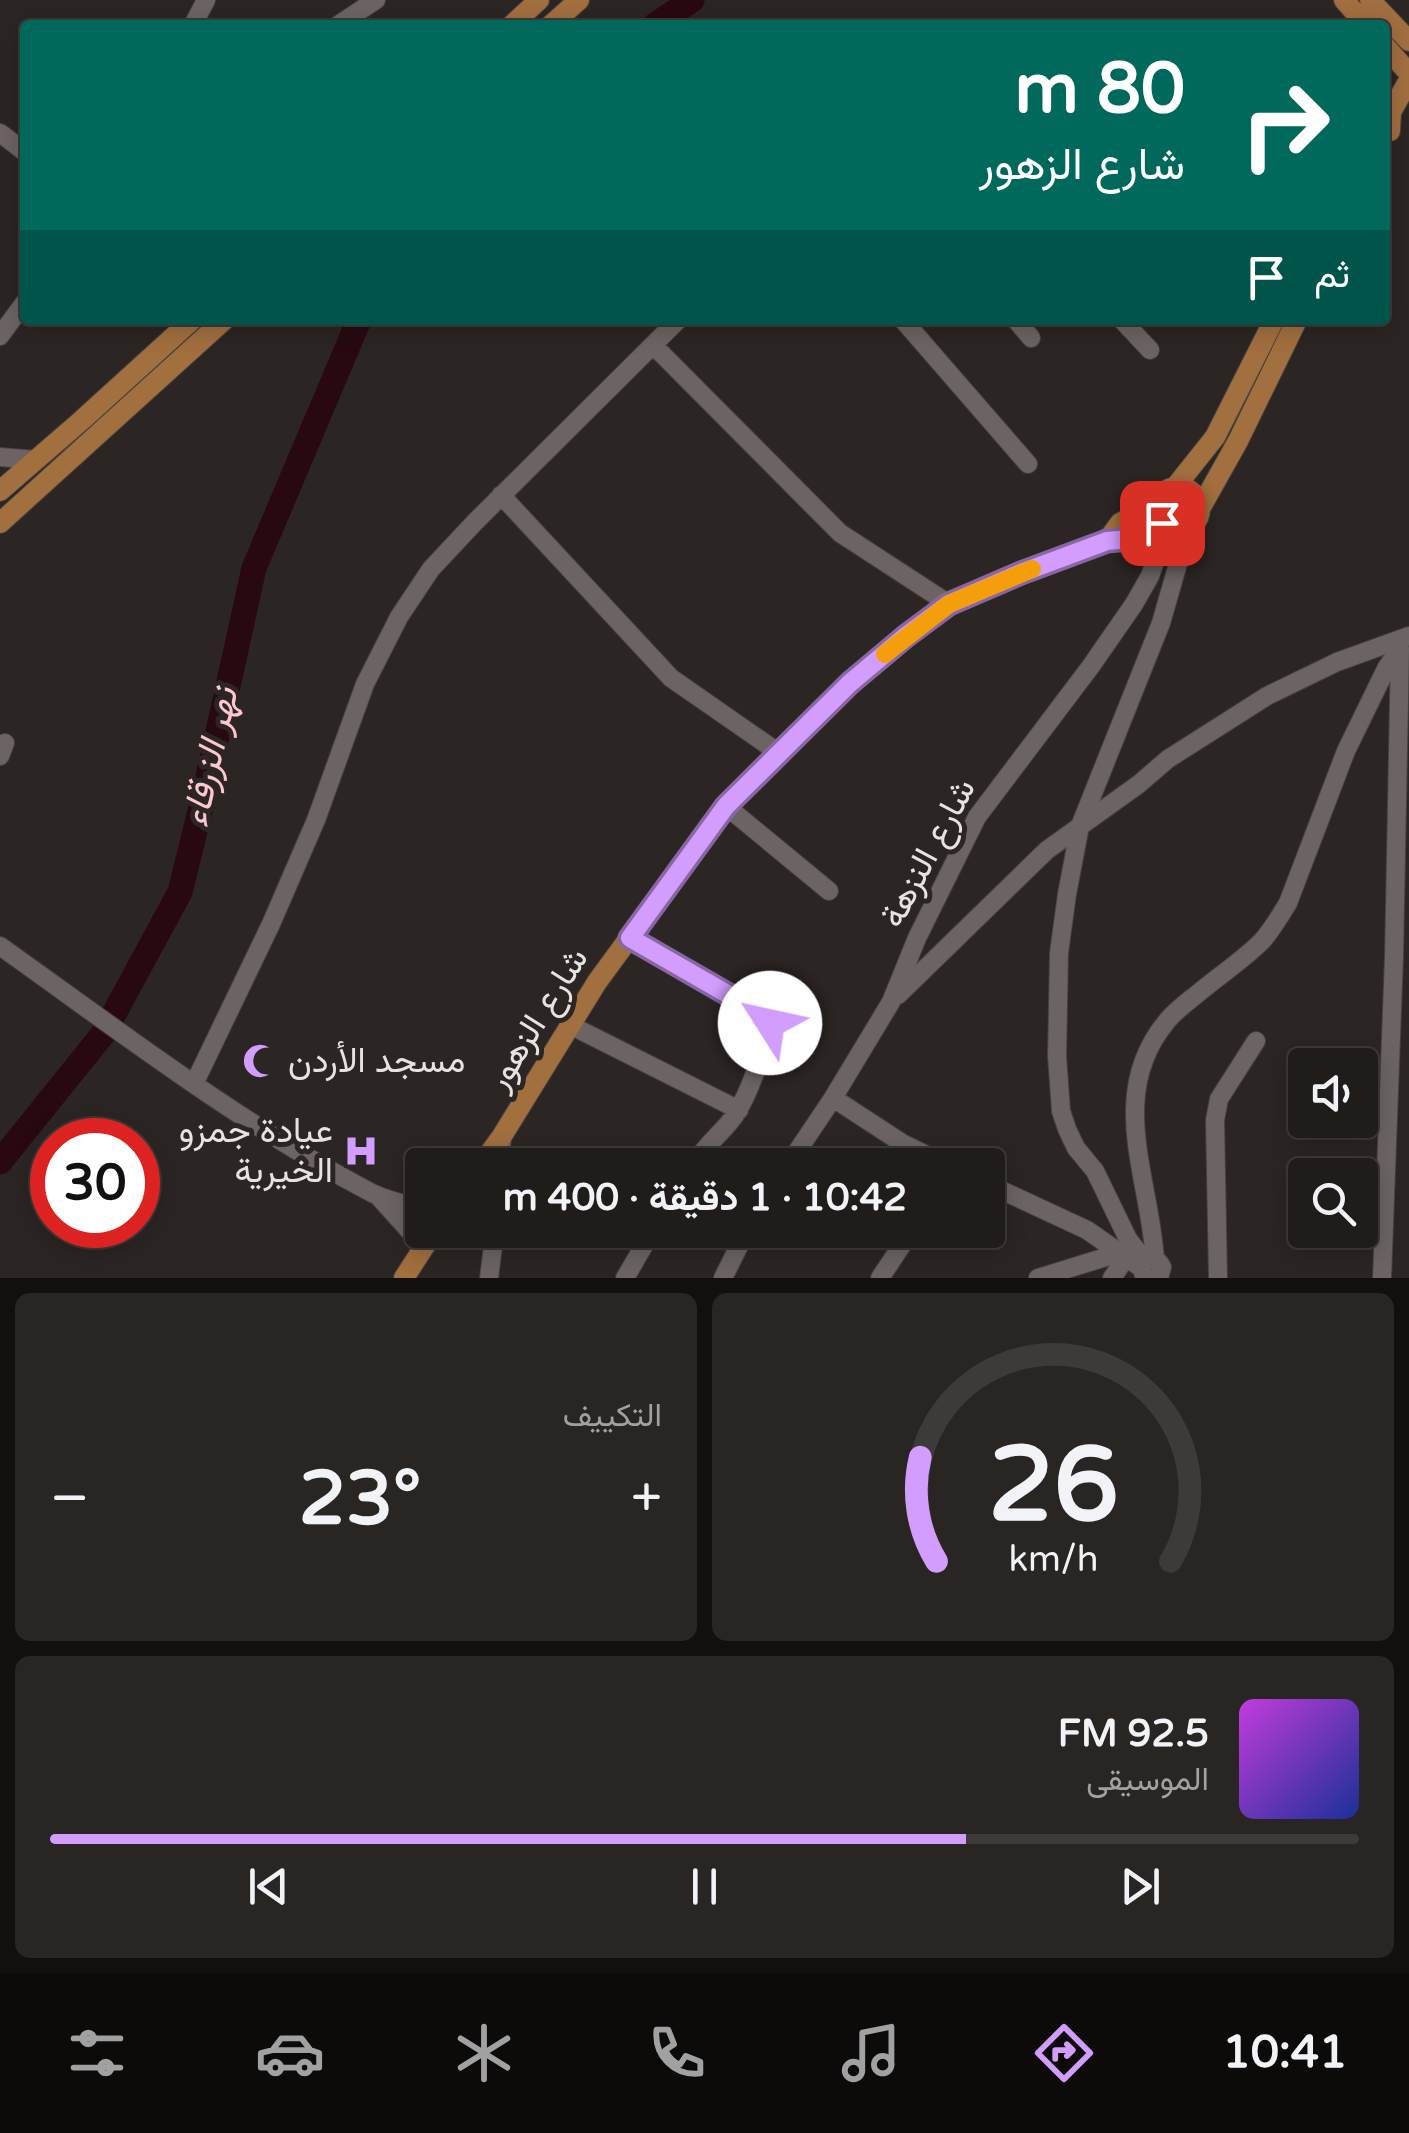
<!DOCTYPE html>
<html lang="ar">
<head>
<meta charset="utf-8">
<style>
	:root { --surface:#201c1a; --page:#282523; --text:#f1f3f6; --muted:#a2a1a2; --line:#3d3a39; --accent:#d29dfd }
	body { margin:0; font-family:"Varela Round",Vazirmatn,sans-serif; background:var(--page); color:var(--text); direction:rtl; height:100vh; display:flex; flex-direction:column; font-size:38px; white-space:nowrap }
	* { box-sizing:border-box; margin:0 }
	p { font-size:32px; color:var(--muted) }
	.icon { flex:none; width:55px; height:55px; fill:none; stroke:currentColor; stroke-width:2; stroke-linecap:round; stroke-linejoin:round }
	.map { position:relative; height:1278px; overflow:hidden; direction:ltr }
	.details { display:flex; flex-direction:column; gap:15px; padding:15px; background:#120f0e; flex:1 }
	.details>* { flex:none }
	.top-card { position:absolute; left:20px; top:20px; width:1370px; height:305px; border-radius:10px; box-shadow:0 5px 25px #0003,0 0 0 2px var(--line); direction:rtl; background:#00695c; color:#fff; overflow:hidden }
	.tools { position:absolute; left:1288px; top:1048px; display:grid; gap:20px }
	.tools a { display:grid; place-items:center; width:90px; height:90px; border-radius:10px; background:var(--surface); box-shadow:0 5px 25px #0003,0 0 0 2px var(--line); font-size:50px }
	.speed { position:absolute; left:30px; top:1118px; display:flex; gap:20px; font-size:50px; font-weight:700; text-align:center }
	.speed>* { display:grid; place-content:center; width:130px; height:130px; border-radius:50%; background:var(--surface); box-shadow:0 5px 25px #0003,0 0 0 2px var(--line); line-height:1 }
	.speed .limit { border:15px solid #d22; background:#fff; color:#111 }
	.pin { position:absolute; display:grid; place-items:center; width:85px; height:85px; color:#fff; margin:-42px; border-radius:20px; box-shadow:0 5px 15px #0006 }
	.me { position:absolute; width:110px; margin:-55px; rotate:305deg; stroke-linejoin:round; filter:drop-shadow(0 0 8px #0008) }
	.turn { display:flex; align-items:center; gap:35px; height:210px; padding:0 40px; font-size:45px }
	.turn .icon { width:130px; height:130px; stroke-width:2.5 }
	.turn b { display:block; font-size:70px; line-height:85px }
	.then { display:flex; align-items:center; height:95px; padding:0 40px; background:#0003; gap:20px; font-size:38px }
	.big { font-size:75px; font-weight:700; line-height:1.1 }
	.details .card { flex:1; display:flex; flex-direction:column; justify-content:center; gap:15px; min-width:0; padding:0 35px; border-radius:15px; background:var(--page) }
	.details .dial { align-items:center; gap:0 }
	.dial svg { height:260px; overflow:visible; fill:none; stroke:var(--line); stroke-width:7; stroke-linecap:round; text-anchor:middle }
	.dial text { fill:var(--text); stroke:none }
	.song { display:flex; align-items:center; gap:30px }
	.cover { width:120px; height:120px; border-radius:15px; background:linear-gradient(135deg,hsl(290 70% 55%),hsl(230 70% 35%)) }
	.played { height:10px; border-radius:5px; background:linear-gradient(90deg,var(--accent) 70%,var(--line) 70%) }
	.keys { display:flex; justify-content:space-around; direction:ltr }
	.heat { display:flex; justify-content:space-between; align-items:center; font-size:55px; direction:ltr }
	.details .tiles { flex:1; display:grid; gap:15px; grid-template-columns:1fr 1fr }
	.card:last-child { grid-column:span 2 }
	.trip { position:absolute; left:405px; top:1148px; width:600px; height:100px; border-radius:10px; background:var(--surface); box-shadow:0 5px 25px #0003,0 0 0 2px var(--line); font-weight:700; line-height:100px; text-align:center; direction:rtl }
	.tabs { display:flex; height:160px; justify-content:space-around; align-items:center; background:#0d0b0a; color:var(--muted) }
	.tabs .icon { width:70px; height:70px }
	.tabs .current { color:var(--accent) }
	.tabs b { font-size:45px; color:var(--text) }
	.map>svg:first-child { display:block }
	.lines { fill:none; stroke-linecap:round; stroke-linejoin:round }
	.river { stroke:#280912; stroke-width:25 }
	.minor-casing { stroke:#46413f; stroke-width:20 }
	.major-casing { stroke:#46413f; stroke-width:22 }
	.minor { stroke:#6b6462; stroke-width:18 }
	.major { stroke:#a26f3f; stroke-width:20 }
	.route-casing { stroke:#8866a4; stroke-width:25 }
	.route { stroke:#d29dfd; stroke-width:18 }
	.slow { stroke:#f59e0b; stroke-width:18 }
	.labels { text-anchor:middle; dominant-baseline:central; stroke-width:10; stroke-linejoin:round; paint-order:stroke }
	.street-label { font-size:35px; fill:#e7e3e1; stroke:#2b2523 }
	.poi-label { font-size:35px; fill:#e7e3e1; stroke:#2b2523; text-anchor:start }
	.water-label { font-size:38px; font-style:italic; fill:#fec6d2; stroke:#2b2523 }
</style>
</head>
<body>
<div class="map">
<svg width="1409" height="1278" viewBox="0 0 1409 1278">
	<rect width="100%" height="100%" fill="#2b2523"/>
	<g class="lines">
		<path class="river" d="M 655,25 L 692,0
			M 0,1162 L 103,1034 L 180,892 L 204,795 L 254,568 L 359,320"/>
		<g class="minor-casing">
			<path id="minor" d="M 193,25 L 206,0
				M 338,25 L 376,0
				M 0,133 L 25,152
				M 903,320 L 1028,464
				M 1016,320 L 1031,338
				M 1122,320 L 1150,350
				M 0,336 L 25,302
				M 653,345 L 840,533 L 949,604
				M 0,457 L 36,460
				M 501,495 L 671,678 L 779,753
				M 0,756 L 5,743
				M 726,806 L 829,891
				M 629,937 L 762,1013 L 770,1023 C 764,1049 750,1093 735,1115 C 723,1133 704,1145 694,1165
				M 0,946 C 121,1032 240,1124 372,1193 C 388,1201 406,1203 422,1211
				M 898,995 L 1047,850 L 1139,784 L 1168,759 L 1267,696 L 1337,662 L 1409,636
				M 570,1025 L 739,1110
				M 194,1084 L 271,924 L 316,820 L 365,684 L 399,617 L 431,569 L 475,522 L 678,320
				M 833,1098 L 902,1143 L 947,1165
				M 500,1165 L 502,1136
				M 788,1165 L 833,1098 L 891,1002 L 917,938 L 977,817 L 1091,666 L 1134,604 L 1150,576 L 1167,527
				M 988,1184 L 1087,1230 L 1140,1267
				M 378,1196 L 424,1247
				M 1155,1260 C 1150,1178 1106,1094 1167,1021 C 1175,1011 1186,1003 1196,995 C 1217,977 1242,961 1262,941 C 1272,930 1280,916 1288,903 L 1346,751 L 1387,667 L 1400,649
				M 1145,1261 L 1128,1239 L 1095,1171 L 1076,1148 L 1067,1129 L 1061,1111 L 1057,1056 L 1059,953 L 1067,894 L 1080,826 L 1161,623 L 1188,529
				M 489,1278 L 495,1230
				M 625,1278 L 653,1230
				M 723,1278 L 747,1230
				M 880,1278 L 912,1230
				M 1038,1278 L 1122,1252
				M 1112,1278 L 1127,1256
				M 1145,1278 L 1141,1267 C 1146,1257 1157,1257 1162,1267 L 1159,1278
				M 1218,1278 L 1215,1120 L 1219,1099 L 1256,1041
				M 1382,1278 L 1394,957 L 1400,649"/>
		</g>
		<g class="major-casing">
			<path id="major" d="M 1344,0 L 1366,25
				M 1370,0 L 1409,41
				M 512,25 L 539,0
				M 551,25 L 579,0
				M 1385,46 L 1405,69
				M 1390,131 L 1391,112 L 1409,80
				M 1176,486 L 1215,437 L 1274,320
				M1156 509a22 22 0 1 1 44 0a22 22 0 1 1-44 0Z
				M 0,491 L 82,420 L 192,320
				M 1201,507 L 1238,441 L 1297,320
				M 0,523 L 224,320
				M 1107,541 L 1120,523 L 1157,503
				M 481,1165 L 502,1136 L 597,982 L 726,806 L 850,683 L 906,636 L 949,604 L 1021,573 L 1107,541 L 1130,539 L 1162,523
				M 404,1278 L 435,1230"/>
		</g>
		<use href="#minor" class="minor"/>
		<use href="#major" class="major"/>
	</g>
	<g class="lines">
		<g class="route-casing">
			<path id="route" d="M 770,1023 L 762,1014 L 630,938 L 726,806 L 850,683 L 906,636 L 949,604 L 1021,573 L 1107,541 L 1130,539 L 1162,523"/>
		</g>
		<use href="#route" class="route"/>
		<path class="slow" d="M 885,654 L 949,604 L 1032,569"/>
	</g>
	<defs>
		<g id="mosque-bare" transform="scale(2.7)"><path d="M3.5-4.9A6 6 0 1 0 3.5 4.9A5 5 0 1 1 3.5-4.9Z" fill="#d29dfd" stroke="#2b2523" stroke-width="2.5" paint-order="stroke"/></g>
		<g id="hospital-bare" transform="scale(2.7)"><path d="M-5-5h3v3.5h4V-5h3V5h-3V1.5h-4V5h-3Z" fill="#d29dfd" stroke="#2b2523" stroke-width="2.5" paint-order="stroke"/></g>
	</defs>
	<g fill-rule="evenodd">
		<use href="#mosque-bare" x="260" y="1061"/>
		<use href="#hospital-bare" x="361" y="1151"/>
	</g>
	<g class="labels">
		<g class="street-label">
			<text transform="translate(928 853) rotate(-62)">شارع النزهة</text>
			<text transform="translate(537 1019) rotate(-58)">شارع الزهور</text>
		</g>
		<g class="poi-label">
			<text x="288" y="1061">مسجد الأردن</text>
			<text x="333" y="1131" text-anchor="end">عيادة جمزو<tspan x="333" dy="40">الخيرية</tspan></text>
		</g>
		<g class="water-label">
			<text transform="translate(210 757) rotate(-77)">نهر الزرقاء</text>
		</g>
	</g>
</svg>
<div class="tools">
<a><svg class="icon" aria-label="sound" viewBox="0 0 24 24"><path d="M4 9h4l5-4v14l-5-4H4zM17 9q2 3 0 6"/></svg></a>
<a><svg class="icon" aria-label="search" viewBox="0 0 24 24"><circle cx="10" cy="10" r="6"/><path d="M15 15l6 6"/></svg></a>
</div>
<div class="speed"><div class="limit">30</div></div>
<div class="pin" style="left:1162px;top:523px;background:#d93025"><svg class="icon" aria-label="arrive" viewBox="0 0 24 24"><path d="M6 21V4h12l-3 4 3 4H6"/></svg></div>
<svg class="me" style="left:770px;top:1023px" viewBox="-20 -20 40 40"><circle r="19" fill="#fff"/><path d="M0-13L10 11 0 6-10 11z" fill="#d29dfd"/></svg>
<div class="trip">10:42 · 1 دقيقة · 400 m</div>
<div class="top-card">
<div class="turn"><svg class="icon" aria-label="right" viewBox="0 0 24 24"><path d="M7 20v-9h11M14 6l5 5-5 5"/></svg><div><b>80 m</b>شارع الزهور</div></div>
<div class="then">ثم<svg class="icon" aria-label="arrive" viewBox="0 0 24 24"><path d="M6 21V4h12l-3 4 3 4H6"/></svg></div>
</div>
</div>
<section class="details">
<div class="tiles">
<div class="card dial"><svg viewBox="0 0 100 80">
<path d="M14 69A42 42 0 1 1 86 69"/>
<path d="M14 69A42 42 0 0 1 9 37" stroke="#d29dfd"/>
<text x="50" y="56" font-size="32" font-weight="700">26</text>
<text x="50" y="72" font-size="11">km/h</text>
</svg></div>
<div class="card"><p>التكييف</p>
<div class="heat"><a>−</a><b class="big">23°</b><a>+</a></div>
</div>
<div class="card">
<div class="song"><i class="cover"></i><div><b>92.5 FM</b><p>الموسيقى</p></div></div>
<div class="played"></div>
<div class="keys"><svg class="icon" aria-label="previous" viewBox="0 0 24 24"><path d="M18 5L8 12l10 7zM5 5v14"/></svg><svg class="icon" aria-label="pause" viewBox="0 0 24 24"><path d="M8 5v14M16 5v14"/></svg><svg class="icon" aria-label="next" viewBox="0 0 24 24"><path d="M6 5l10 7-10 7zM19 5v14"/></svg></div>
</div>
</div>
</section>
<nav class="tabs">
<b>10:41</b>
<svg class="icon current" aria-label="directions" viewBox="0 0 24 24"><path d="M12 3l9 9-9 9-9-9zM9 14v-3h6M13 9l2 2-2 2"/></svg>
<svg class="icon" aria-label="music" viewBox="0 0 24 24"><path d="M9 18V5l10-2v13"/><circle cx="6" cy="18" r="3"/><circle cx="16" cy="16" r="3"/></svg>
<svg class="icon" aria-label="phone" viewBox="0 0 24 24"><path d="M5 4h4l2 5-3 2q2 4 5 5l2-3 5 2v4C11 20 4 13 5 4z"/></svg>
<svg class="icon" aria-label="climate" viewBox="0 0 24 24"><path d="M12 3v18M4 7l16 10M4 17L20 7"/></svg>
<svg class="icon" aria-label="car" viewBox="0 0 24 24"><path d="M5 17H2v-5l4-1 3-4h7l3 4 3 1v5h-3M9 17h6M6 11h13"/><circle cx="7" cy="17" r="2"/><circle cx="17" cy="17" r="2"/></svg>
<svg class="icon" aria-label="filters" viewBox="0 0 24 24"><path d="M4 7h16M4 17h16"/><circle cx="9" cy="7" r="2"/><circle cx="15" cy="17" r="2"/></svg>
</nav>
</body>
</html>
